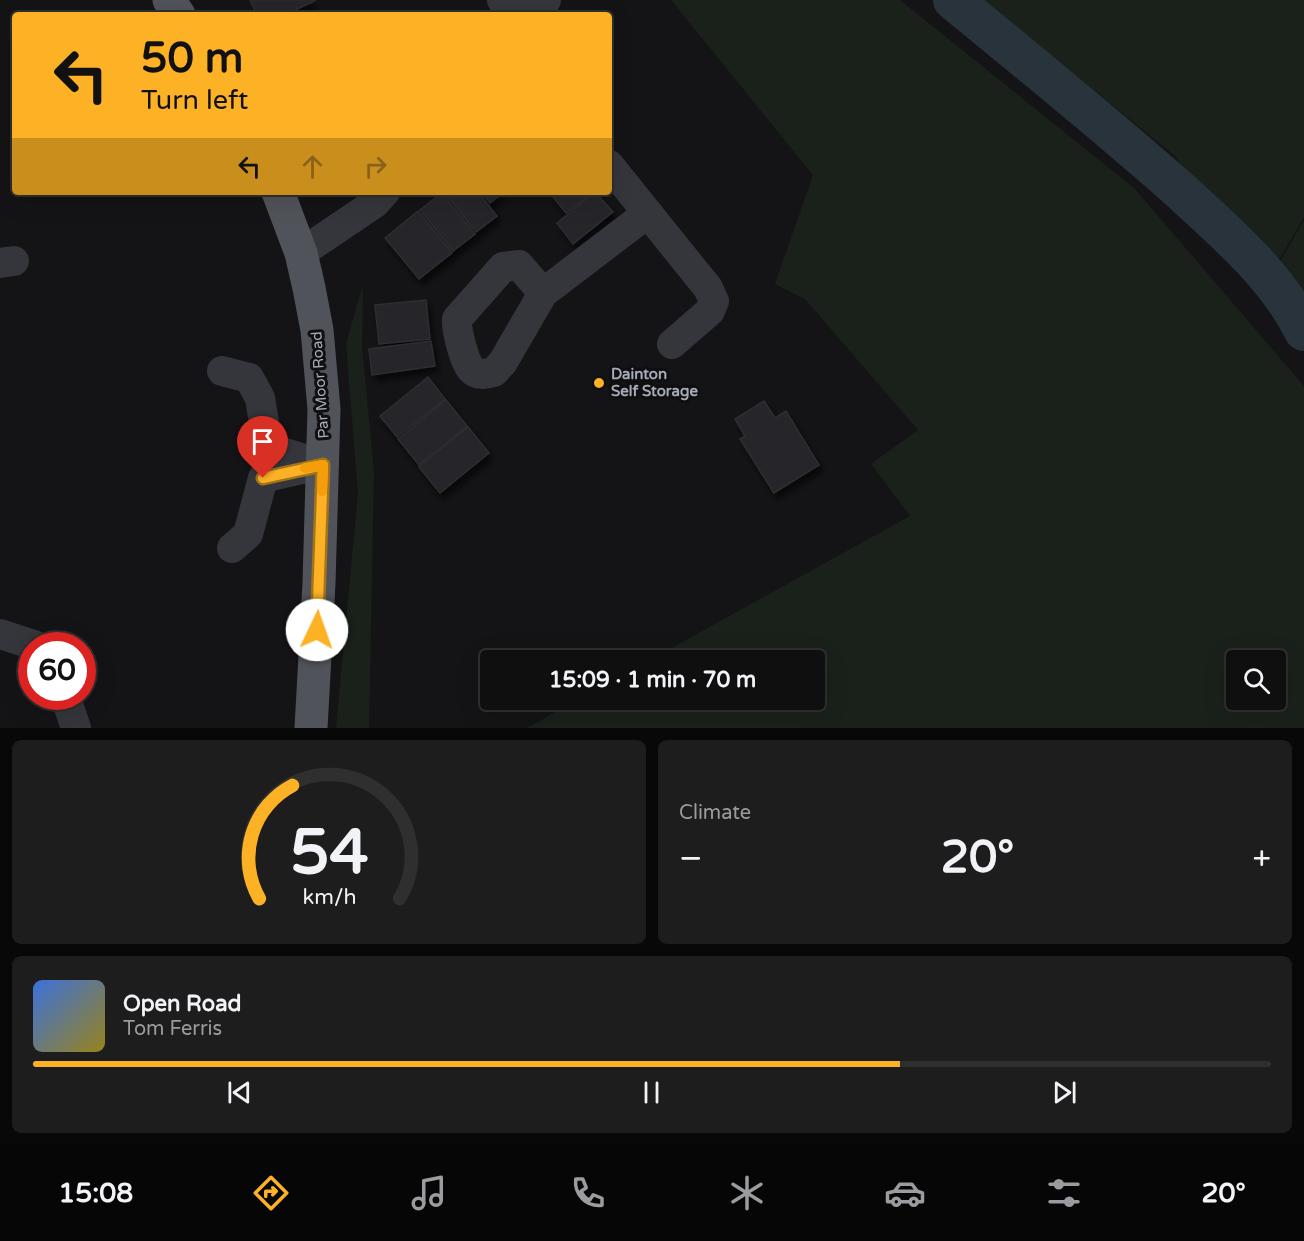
<!DOCTYPE html>
<html lang="en">
<head>
<meta charset="utf-8">
<style>
	:root { --surface:#0f0f10; --page:#1d1d1e; --text:#f1f3f6; --muted:#9b9c9f; --line:#2f2f30; --accent:#fdb225 }
	body { margin:0; font-family:"Varela Round",sans-serif; background:var(--page); color:var(--text); height:100vh; display:flex; flex-direction:column; font-size:22px; white-space:nowrap }
	* { box-sizing:border-box; margin:0 }
	p { font-size:20px; color:var(--muted) }
	.icon { flex:none; width:33px; height:33px; fill:none; stroke:currentColor; stroke-width:2; stroke-linecap:round; stroke-linejoin:round }
	.map { position:relative; height:728px; overflow:hidden }
	.details { display:flex; flex-direction:column; gap:12px; padding:12px; background:#080809; flex:1 }
	.details>* { flex:none }
	.hud { position:absolute; left:12px; top:12px; width:600px; height:183px; border-radius:6px; box-shadow:0 6px 24px #0002,0 0 0 2px var(--line); background:#fdb225; color:#111; overflow:hidden }
	.buttons { position:absolute; left:1226px; top:650px; display:grid; gap:12px }
	.buttons a { display:grid; place-items:center; width:60px; height:60px; border-radius:6px; background:var(--surface); box-shadow:0 6px 24px #0002,0 0 0 2px var(--line); font-size:30px }
	.speed { position:absolute; left:18px; top:632px; display:flex; gap:12px; font-size:30px; font-weight:700; text-align:center }
	.speed>* { display:grid; place-content:center; width:78px; height:78px; border-radius:50%; background:var(--surface); box-shadow:0 6px 24px #0002,0 0 0 2px var(--line); line-height:1 }
	.speed .limit { border:9px solid #d22; background:#fff; color:#111 }
	.pin { position:absolute; display:grid; place-items:center; width:51px; height:51px; color:#fff; margin:-62px -26px; border-radius:50% 50% 50% 0; rotate:-45deg; box-shadow:0 0 6px #0007 }
	.pin .icon { rotate:45deg }
	.me { position:absolute; width:66px; margin:-33px; rotate:3deg; stroke-linejoin:round; filter:drop-shadow(0 0 4px #0008) }
	.turn { display:flex; align-items:center; gap:21px; height:126px; padding:0 30px; font-size:27px }
	.turn .icon { width:78px; height:78px; stroke-width:2.5 }
	.turn b { display:block; font-size:42px; line-height:51px }
	.lanes { display:flex; align-items:center; height:57px; padding:0 30px; background:#0003; justify-content:center; gap:30px; direction:ltr }
	.lanes .off { opacity:.35 }
	.big { font-size:45px; font-weight:700; line-height:1.1 }
	.details .widget { flex:1; display:flex; flex-direction:column; justify-content:center; gap:9px; min-width:0; padding:0 21px; border-radius:9px; background:var(--page) }
	.details .dial { align-items:center; gap:0 }
	.dial svg { height:156px; overflow:visible; fill:none; stroke:var(--line); stroke-width:7; stroke-linecap:round; text-anchor:middle }
	.dial text { fill:var(--text); stroke:none }
	.song { display:flex; align-items:center; gap:18px }
	.cover { width:72px; height:72px; border-radius:9px; background:linear-gradient(135deg,hsl(220 70% 55%),hsl(50 70% 35%)) }
	.played { height:6px; border-radius:3px; background:linear-gradient(90deg,var(--accent) 70%,var(--line) 70%) }
	.keys { display:flex; justify-content:space-around; direction:ltr }
	.heat { display:flex; justify-content:space-between; align-items:center; font-size:33px; direction:ltr }
	.details .tiles { flex:1; display:grid; gap:12px; grid-template-columns:1fr 1fr }
	.widget:last-child { grid-column:span 2 }
	.trip { position:absolute; left:480px; top:650px; width:345px; height:60px; border-radius:6px; background:var(--surface); box-shadow:0 6px 24px #0002,0 0 0 2px var(--line); font-weight:700; line-height:60px; text-align:center }
	.tab-bar { display:flex; height:96px; justify-content:space-around; align-items:center; background:#060606; color:var(--muted) }
	.tab-bar .icon { width:42px; height:42px }
	.tab-bar .selected { color:var(--accent) }
	.tab-bar b { font-size:27px; color:var(--text) }
	.map>svg:first-child { display:block }
	.green { fill:#1a211b; fill-rule:evenodd }
	.lines { fill:none; stroke-linecap:round; stroke-linejoin:round }
	.river { stroke:#29333b; stroke-width:40 }
	.building { fill:#27272a; stroke:#2e2e32; stroke-width:1.5; filter:url(#shadow) }
	.minor { stroke:#35363b; stroke-width:30 }
	.major { stroke:#51535a; stroke-width:33 }
	.route-casing { stroke:#a47418; stroke-width:15 }
	.route { stroke:#fdb225; stroke-width:10 }
	.slow { stroke:#f59e0b; stroke-width:10 }
	.poi-dot { fill:#fdb225; stroke:#0f0f11; stroke-width:2 }
	.labels { text-anchor:middle; dominant-baseline:central; stroke-width:6; stroke-linejoin:round; paint-order:stroke }
	.poi-label { font-size:15px; font-weight:bold; fill:#a5abb7; stroke:#0f0f11; text-anchor:start }
	.street-label { font-size:15px; fill:#a5abb7; stroke:#0f0f11 }
</style>
</head>
<body>
<div class="map">
<svg width="1304" height="728" viewBox="0 0 1304 728">
	<defs>
		<filter id="shadow"><feDropShadow dx="3.5" dy="6" stdDeviation="3" flood-color="#0009"/></filter>
	</defs>
	<rect width="100%" height="100%" fill="#141416"/>
	<path class="green" d="M 671,0 L 900,0 L 1134,188 L 1304,386 L 1304,728 L 527,728 L 579,699 L 814,699 L 814,660 L 650,660 L 910,516 L 871,464 L 918,430 L 805,299 L 775,284 L 813,175 ZM 1236,660 L 1275,660 L 1275,699 L 1236,699 Z
		M 984,0 L 1304,0 L 1304,217 L 1265,284 L 1175,156 Z
		M 1304,220 L 1304,331 L 1270,279 Z
		M 363,284 L 362,348 L 374,471 L 369,728 L 336,728 L 358,493 L 346,344 Z"/>
	<g class="lines">
		<path class="river" d="M 953,0 C 1031,64 1109,127 1184,194 C 1228,235 1277,276 1304,331"/>
	</g>
	<path class="building" d="M 250,0 L 316,0 L 285,15 L 257,15 Z
		M 444,192 L 478,192 L 497,216 L 476,232 Z
		M 481,192 L 504,192 L 490,203 Z
		M 549,192 L 593,192 L 566,213 Z
		M 595,192 L 613,212 L 573,244 L 557,223 Z
		M 442,193 L 475,234 L 453,251 L 420,210 Z
		M 418,211 L 452,253 L 419,279 L 385,238 Z
		M 426,300 L 430,339 L 379,344 L 375,305 Z
		M 431,341 L 435,366 L 372,375 L 369,349 Z
		M 428,377 L 445,399 L 397,437 L 380,416 Z
		M 446,400 L 467,426 L 419,465 L 398,439 Z
		M 764,401 L 775,418 L 786,411 L 819,465 L 774,493 L 740,439 L 745,436 L 735,419 Z
		M 468,427 L 489,453 L 440,493 L 419,467 Z"/>
	<g class="lines">
		<path class="minor" d="M 502,0 L 541,4 L 546,0
			M 609,165 L 708,288 L 714,301 L 710,311 L 672,344
			M 301,253 L 375,203 L 385,192
			M 0,263 L 14,261
			M 543,293 L 519,265 L 503,267 L 457,319 C 456,329 464,361 471,369 C 477,376 486,374 494,372 L 503,362 L 543,293 L 648,213
			M 222,371 L 249,378 L 260,398 L 266,435 L 279,451 L 323,465
			M 232,548 L 248,534 L 263,478 L 320,465
			M 0,634 L 34,645
			M 65,696 L 76,728"/>
		<path class="major" d="M 169,0 L 179,15
			M 278,192 L 301,253 L 309,288 L 317,330 L 324,409 L 319,583 L 311,728"/>
	</g>
	<g class="lines">
		<g class="route-casing">
			<path id="route" d="M 263,478 L 323,465 L 317,630"/>
		</g>
		<use href="#route" class="route"/>
		<path class="slow" d="M 305,468 L 323,465 L 322,491"/>
	</g>
	<circle class="poi-dot" cx="599" cy="383" r="6"/>
	<g class="labels">
		<g class="poi-label">
			<text x="611" y="374">Dainton<tspan x="611" dy="17">Self Storage</tspan></text>
		</g>
		<g class="street-label">
			<text transform="translate(320 385) rotate(-94)">Par Moor Road</text>
		</g>
	</g>
</svg>
<div class="buttons">
<a><svg class="icon" aria-label="search" viewBox="0 0 24 24"><circle cx="10" cy="10" r="6"/><path d="M15 15l6 6"/></svg></a>
</div>
<div class="speed"><div class="limit">60</div></div>
<div class="pin" style="left:263px;top:478px;background:#d93025"><svg class="icon" aria-label="arrive" viewBox="0 0 24 24"><path d="M6 21V4h12l-3 4 3 4H6"/></svg></div>
<svg class="me" style="left:317px;top:630px" viewBox="-20 -20 40 40"><circle r="19" fill="#fff"/><path d="M0-13L10 11 0 6-10 11z" fill="#fdb225"/></svg>
<div class="trip">15:09 · 1 min · 70 m</div>
<div class="hud">
<div class="turn"><svg class="icon" aria-label="left" viewBox="0 0 24 24"><path d="M17 20v-9H6M10 6l-5 5 5 5"/></svg><div><b>50 m</b>Turn left</div></div>
<div class="lanes"><svg class="icon" aria-label="left" viewBox="0 0 24 24"><path d="M17 20v-9H6M10 6l-5 5 5 5"/></svg><svg class="icon off" aria-label="ahead" viewBox="0 0 24 24"><path d="M12 20V5M6 11l6-6 6 6"/></svg><svg class="icon off" aria-label="right" viewBox="0 0 24 24"><path d="M7 20v-9h11M14 6l5 5-5 5"/></svg></div>
</div>
</div>
<section class="details">
<div class="tiles">
<div class="widget dial"><svg viewBox="0 0 100 80">
<path d="M14 69A42 42 0 1 1 86 69"/>
<path d="M14 69A42 42 0 0 1 31 11" stroke="#fdb225"/>
<text x="50" y="56" font-size="32" font-weight="700">54</text>
<text x="50" y="72" font-size="11">km/h</text>
</svg></div>
<div class="widget"><p>Climate</p>
<div class="heat"><a>−</a><b class="big">20°</b><a>+</a></div>
</div>
<div class="widget">
<div class="song"><i class="cover"></i><div><b>Open Road</b><p>Tom Ferris</p></div></div>
<div class="played"></div>
<div class="keys"><svg class="icon" aria-label="previous" viewBox="0 0 24 24"><path d="M18 5L8 12l10 7zM5 5v14"/></svg><svg class="icon" aria-label="pause" viewBox="0 0 24 24"><path d="M8 5v14M16 5v14"/></svg><svg class="icon" aria-label="next" viewBox="0 0 24 24"><path d="M6 5l10 7-10 7zM19 5v14"/></svg></div>
</div>
</div>
</section>
<nav class="tab-bar">
<b>15:08</b>
<svg class="icon selected" aria-label="directions" viewBox="0 0 24 24"><path d="M12 3l9 9-9 9-9-9zM9 14v-3h6M13 9l2 2-2 2"/></svg>
<svg class="icon" aria-label="music" viewBox="0 0 24 24"><path d="M9 18V5l10-2v13"/><circle cx="6" cy="18" r="3"/><circle cx="16" cy="16" r="3"/></svg>
<svg class="icon" aria-label="phone" viewBox="0 0 24 24"><path d="M5 4h4l2 5-3 2q2 4 5 5l2-3 5 2v4C11 20 4 13 5 4z"/></svg>
<svg class="icon" aria-label="climate" viewBox="0 0 24 24"><path d="M12 3v18M4 7l16 10M4 17L20 7"/></svg>
<svg class="icon" aria-label="car" viewBox="0 0 24 24"><path d="M5 17H2v-5l4-1 3-4h7l3 4 3 1v5h-3M9 17h6M6 11h13"/><circle cx="7" cy="17" r="2"/><circle cx="17" cy="17" r="2"/></svg>
<svg class="icon" aria-label="filters" viewBox="0 0 24 24"><path d="M4 7h16M4 17h16"/><circle cx="9" cy="7" r="2"/><circle cx="15" cy="17" r="2"/></svg>
<b>20°</b>
</nav>
</body>
</html>
